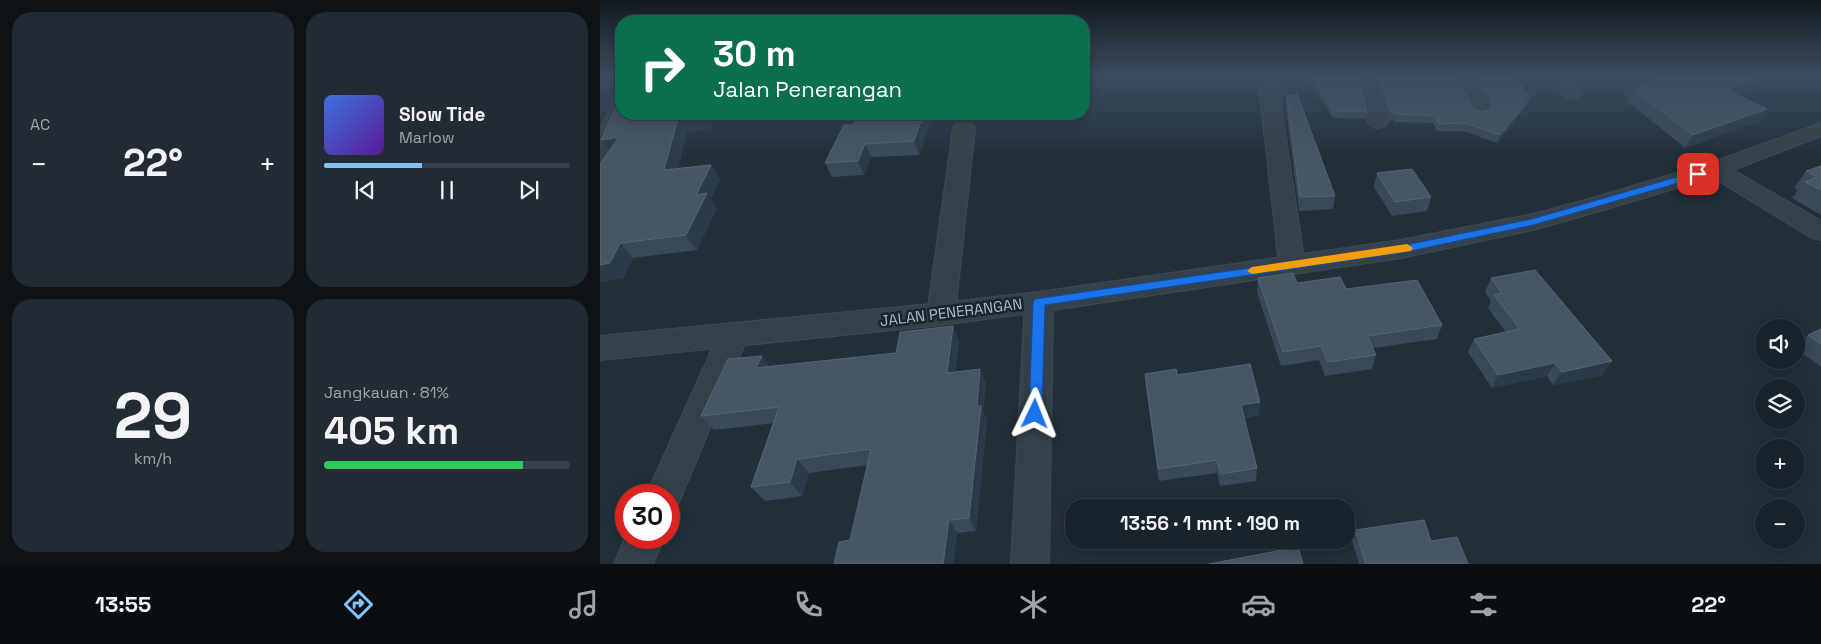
<!DOCTYPE html>
<html lang="id">
<head>
<meta charset="utf-8">
<style>
	:root { --surface:#19232c; --page:#222b34; --text:#f1f3f6; --muted:#9fa4a9; --line:#374048; --accent:#81c3f9 }
	body { margin:0; font-family:"Space Grotesk",sans-serif; background:var(--page); color:var(--text); height:100vh; display:flex; flex-direction:column; font-size:19px; white-space:nowrap }
	* { box-sizing:border-box; margin:0 }
	p { font-size:16px; color:var(--muted) }
	.icon { flex:none; width:28px; height:28px; fill:none; stroke:currentColor; stroke-width:2; stroke-linecap:round; stroke-linejoin:round }
	.map { position:relative; flex:1; overflow:hidden }
	.panel { display:flex; flex-direction:column; gap:12px; padding:12px; background:#0e1318; width:600px }
	.panel>* { flex:none }
	.banner { position:absolute; left:15px; top:15px; width:475px; height:105px; border-radius:20px; box-shadow:0 2px 12px #0003,0 0 0 1px var(--line); background:#0b6e4f; color:#fff; overflow:hidden }
	.fabs { position:absolute; left:1155px; top:319px; display:grid; gap:10px }
	.fabs a { display:grid; place-items:center; width:50px; height:50px; border-radius:50%; background:var(--surface); box-shadow:0 2px 12px #0003,0 0 0 1px var(--line); font-size:25px }
	.speed { position:absolute; left:15px; top:484px; display:flex; gap:10px; font-size:25px; font-weight:700; text-align:center }
	.speed>* { display:grid; place-content:center; width:65px; height:65px; border-radius:50%; background:var(--surface); box-shadow:0 2px 12px #0003,0 0 0 1px var(--line); line-height:1 }
	.speed .limit { border:8px solid #d22; background:#fff; color:#111 }
	.pin { position:absolute; display:grid; place-items:center; width:42px; height:42px; color:#fff; margin:-21px; border-radius:10px; box-shadow:0 2px 8px #0006 }
	.me { position:absolute; width:55px; margin:-28px; rotate:2deg; stroke-linejoin:round; filter:drop-shadow(0 0 4px #0008) }
	.turn { display:flex; align-items:center; gap:18px; height:105px; padding:0 15px; font-size:22px }
	.turn .icon { width:65px; height:65px; stroke-width:2.5 }
	.turn b { display:block; font-size:35px; line-height:42px }
	.big { font-size:38px; font-weight:800; line-height:1.1 }
	.panel .tile { flex:1; display:flex; flex-direction:column; justify-content:center; gap:8px; min-width:0; padding:0 18px; border-radius:20px; background:var(--page) }
	.panel .dial { align-items:center; gap:0 }
	.dial b { font-size:65px; line-height:1 }
	.song { display:flex; align-items:center; gap:15px }
	.cover { width:60px; height:60px; border-radius:8px; background:linear-gradient(135deg,hsl(220 70% 55%),hsl(270 70% 35%)) }
	.played { height:5px; border-radius:2px; background:linear-gradient(90deg,var(--accent) 40%,var(--line) 40%) }
	.keys { display:flex; justify-content:space-around; direction:ltr }
	.heat { display:flex; justify-content:space-between; align-items:center; font-size:28px; direction:ltr }
	.charge { height:8px; border-radius:4px; background:linear-gradient(90deg,#34c759 81%,var(--line) 0) }
	.panel .tiles { flex:1; display:grid; gap:12px; grid-template-columns:repeat(2,1fr) }
	.trip { position:absolute; left:465px; top:499px; width:290px; height:50px; border-radius:20px; background:var(--surface); box-shadow:0 2px 12px #0003,0 0 0 1px var(--line); font-weight:800; line-height:50px; text-align:center }
	.menu { display:flex; height:80px; justify-content:space-around; align-items:center; background:#0a0e12; color:var(--muted) }
	.menu .icon { width:35px; height:35px }
	.menu .selected { color:var(--accent) }
	.menu b { font-size:22px; color:var(--text) }
	main { display:flex; flex:1; min-height:0 }
	.map>svg:first-child { display:block }
	.lines { fill:none; stroke-linecap:round; stroke-linejoin:round }
	.minor-casing { stroke:#3e4a53; stroke-width:2 }
	.tertiary-casing { stroke:#3e4a53; stroke-width:2 }
	.minor { fill:#35414a; fill-rule:evenodd }
	.tertiary { fill:#35414a; fill-rule:evenodd }
	.wall { fill:#394a56 }
	.shaded-wall { fill:#2a3a46 }
	.building { fill:#465662; stroke:#566672 }
	.route { fill:#1a73e8; stroke:#114b97 }
	.slow { fill:#f59e0b }
	.labels { text-anchor:middle; dominant-baseline:central; stroke-width:5; stroke-linejoin:round; paint-order:stroke }
	.street-label { font-size:15px; fill:#afbcc6; stroke:#1a262f }
</style>
</head>
<body>
<main>
<section class="panel">
<div class="tiles">
<div class="tile"><p>AC</p>
<div class="heat"><a>−</a><b class="big">22°</b><a>+</a></div>
</div>
<div class="tile">
<div class="song"><i class="cover"></i><div><b>Slow Tide</b><p>Marlow</p></div></div>
<div class="played"></div>
<div class="keys"><svg class="icon" aria-label="previous" viewBox="0 0 24 24"><path d="M18 5L8 12l10 7zM5 5v14"/></svg><svg class="icon" aria-label="pause" viewBox="0 0 24 24"><path d="M8 5v14M16 5v14"/></svg><svg class="icon" aria-label="next" viewBox="0 0 24 24"><path d="M6 5l10 7-10 7zM19 5v14"/></svg></div>
</div>
<div class="tile dial"><b>29</b><p>km/h</p></div>
<div class="tile"><p>Jangkauan · 81%</p><b class="big">405 km</b><div class="charge"></div></div>
</div>
</section>
<div class="map">
<svg width="1221" height="564" viewBox="0 0 1221 564">
	<rect width="100%" height="100%" fill="#212f3a"/>
	<g class="lines">
		<g class="minor-casing">
			<path id="minor" d="M 658,77 L 677,77 L 705,265 L 701,272 L 692,274 L 683,272 L 679,265 Z
				M 756,77 L 775,77 L 788,122 L 785,126 L 778,128 L 771,126 L 768,122 Z
				M 853,77 L 871,77 L 889,112 L 886,116 L 879,118 L 872,116 Z
				M 950,77 L 969,77 L 982,94 L 979,98 L 972,100 L 965,98 Z
				M 21,99 L 21,114 L 27,114 L 11,153 L 8,158 L 0,160 L 0,129 L 14,101 Z
				M 364,123 L 372,124 L 375,129 L 355,314 L 351,322 L 341,325 L 331,322 L 327,314 L 353,129 L 356,124 Z
				M 1115,162 L 1123,164 L 1221,221 L 1221,240 L 1212,238 L 1107,174 L 1104,169 L 1107,164 Z
				M 439,292 L 449,295 L 453,302 L 449,564 L 411,564 L 425,302 L 429,295 Z
				M 133,325 L 144,328 L 148,336 L 77,507 L 69,510 L 69,495 L 46,495 L 118,336 L 122,328 Z
				M 26,536 L 26,538 L 64,538 L 53,564 L 14,564 Z"/>
		</g>
		<g class="tertiary-casing">
			<path id="tertiary" d="M 1221,123 L 1221,136 L 1123,174 L 1007,209 L 933,230 L 801,258 L 439,312 L 341,325 L 0,360 L 0,336 L 341,303 L 439,292 L 801,240 L 933,214 L 989,199 L 1107,164 Z"/>
		</g>
		<use href="#minor" class="minor"/>
		<use href="#tertiary" class="tertiary"/>
	</g>
	<path class="wall" d="M 707,77 L 758,77 L 767,112 L 765,119 L 733,118 Z
		M 776,77 L 857,77 L 873,109 L 881,112 L 890,109 L 873,77 L 915,77 L 930,97 L 927,105 L 925,105 L 923,112 L 897,143 L 863,131 L 837,131 L 833,123 L 795,122 L 794,120 L 789,120 Z
		M 1152,88 L 1137,94 L 1167,109 L 1159,121 L 1085,148 L 1027,101 L 1033,89 Z
		M 687,96 L 735,196 L 733,209 L 699,211 L 686,109 Z
		M 19,101 L 21,114 L 114,114 L 111,128 L 87,132 L 78,168 L 111,165 L 120,179 L 111,199 L 117,208 L 97,250 L 33,258 L 23,278 L 0,282 L 0,164 L 9,151 L 1,140 Z
		M 244,125 L 324,139 L 319,155 L 271,157 L 264,175 L 232,177 L 225,163 Z
		M 1221,166 L 1221,215 L 1192,198 L 1198,190 L 1194,188 L 1206,171 Z
		M 777,173 L 831,197 L 827,211 L 792,216 L 774,187 Z
		M 658,278 L 746,289 L 842,325 L 837,339 L 773,348 L 776,355 L 772,369 L 725,376 L 719,360 L 681,366 L 657,292 Z
		M 891,278 L 1003,375 L 953,385 L 947,376 L 892,388 L 868,352 L 874,339 L 906,332 L 888,308 L 891,301 L 885,292 Z
		M 1221,329 L 1221,367 L 1196,349 L 1196,348 L 1208,335 Z
		M 359,341 L 355,372 L 386,383 L 383,412 L 387,420 L 376,531 L 357,533 L 353,564 L 234,564 L 250,540 L 268,465 L 209,473 L 202,496 L 165,501 L 151,487 L 174,423 L 114,430 L 101,416 L 170,366 L 296,353 Z
		M 577,375 L 660,402 L 659,415 L 644,418 L 657,468 L 656,481 L 620,486 L 617,473 L 559,481 L 546,387 Z
		M 755,530 L 831,541 L 868,564 L 759,564 L 752,541 Z"/>
	<path class="shaded-wall" d="M 1159,77 L 1152,88 L 1120,102 L 1127,90 Z
		M 926,104 L 923,112 L 897,143 L 900,135 Z
		M 1167,109 L 1159,121 L 1085,148 L 1093,135 Z
		M 102,114 L 114,114 L 111,128 L 87,132 L 74,185 L 64,170 L 78,118 Z
		M 326,114 L 337,114 L 324,139 L 319,155 L 314,141 L 319,126 Z
		M 19,137 L 12,155 L 1,140 Z
		M 265,144 L 271,157 L 264,175 L 258,161 Z
		M 111,165 L 120,179 L 111,199 L 117,208 L 97,250 L 86,235 L 96,195 Z
		M 20,243 L 33,258 L 23,278 L 0,282 L 0,265 Z
		M 353,326 L 359,341 L 354,387 L 347,373 Z
		M 162,356 L 173,371 L 156,368 Z
		M 1012,361 L 1003,375 L 953,385 L 962,372 Z
		M 955,363 L 947,376 L 892,388 L 898,375 Z
		M 380,369 L 386,383 L 383,412 L 387,420 L 376,531 L 369,518 Z
		M 660,402 L 659,415 L 640,418 L 641,405 Z
		M 197,459 L 209,473 L 202,496 L 190,482 Z
		M 349,520 L 357,533 L 353,564 L 343,564 Z"/>
	<path class="building" d="M 713,77 L 758,77 L 767,112 L 734,111 Z
		M 779,77 L 857,77 L 873,109 L 881,112 L 890,109 L 893,103 L 879,77 L 915,77 L 930,97 L 921,98 L 926,104 L 900,135 L 865,123 L 839,124 L 835,116 L 796,114 L 796,112 L 791,112 Z
		M 1066,77 L 1158,77 L 1127,90 L 1167,109 L 1093,135 L 1033,89 Z
		M 21,89 L 21,114 L 102,114 L 78,118 L 64,170 L 111,165 L 96,195 L 107,193 L 86,235 L 20,243 L 10,263 L 0,265 L 0,164 L 19,137 L 1,140 L 19,101 L 17,98 Z
		M 697,94 L 735,196 L 700,197 L 687,96 Z
		M 260,114 L 326,114 L 319,126 L 314,141 L 265,144 L 258,161 L 225,163 L 244,125 L 252,125 Z
		M 1221,166 L 1221,190 L 1205,182 L 1217,177 L 1206,171 Z
		M 812,169 L 831,197 L 795,202 L 777,173 Z
		M 935,270 L 1012,361 L 962,372 L 955,363 L 898,375 L 874,339 L 920,329 L 894,295 L 902,293 L 891,278 Z
		M 693,273 L 697,283 L 740,277 L 746,289 L 817,280 L 842,325 L 767,336 L 776,355 L 728,362 L 721,346 L 683,352 L 658,278 Z
		M 353,326 L 347,373 L 380,369 L 377,406 L 381,406 L 369,518 L 349,520 L 343,564 L 234,564 L 239,542 L 250,540 L 271,449 L 197,459 L 190,482 L 151,487 L 179,407 L 101,416 L 128,359 L 162,356 L 156,368 L 296,353 L 300,332 Z
		M 1221,329 L 1221,344 L 1208,335 Z
		M 650,364 L 660,402 L 641,405 L 657,468 L 621,474 L 617,460 L 558,469 L 545,374 L 576,369 L 577,375 Z
		M 824,520 L 831,541 L 857,537 L 868,564 L 766,564 L 755,530 Z
		M 698,547 L 703,564 L 609,564 Z"/>
	<linearGradient id="sky" x2="0" y2="1"><stop stop-color="#121a20"/><stop offset="0.49" stop-color="#3d4d60"/><stop offset="1" stop-color="#3d4d60" stop-opacity="0"/></linearGradient>
	<rect width="1221" height="156" fill="url(#sky)"/>
	<path class="route" d="M 1098,171 L 1103,174 L 1102,176 L 933,225 L 801,253 L 445,305 L 442,414 L 440,418 L 435,420 L 431,418 L 429,414 L 433,302 L 435,299 L 801,246 L 932,219 Z"/>
	<path class="slow" d="M 807,244 L 813,248 L 811,251 L 652,274 L 647,271 L 652,267 Z"/>
	<g class="labels">
		<g class="street-label">
			<text transform="translate(351 312) rotate(-7)">JALAN PENERANGAN</text>
		</g>
	</g>
</svg>
<div class="fabs">
<a><svg class="icon" aria-label="sound" viewBox="0 0 24 24"><path d="M4 9h4l5-4v14l-5-4H4zM17 9q2 3 0 6"/></svg></a>
<a><svg class="icon" aria-label="layers" viewBox="0 0 24 24"><path d="M12 4l9 5-9 5-9-5zM3 14l9 5 9-5"/></svg></a>
<a>+</a>
<a>−</a>
</div>
<div class="speed"><div class="limit">30</div></div>
<div class="pin" style="left:1098px;top:174px;background:#d93025"><svg class="icon" aria-label="arrive" viewBox="0 0 24 24"><path d="M6 21V4h12l-3 4 3 4H6"/></svg></div>
<svg class="me" style="left:435px;top:414px" viewBox="-20 -20 40 40"><path d="M0-17L14 15 0 8-14 15z" fill="#1a73e8" stroke="#fff" stroke-width="4"/></svg>
<div class="trip">13:56 · 1 mnt · 190 m</div>
<div class="banner">
<div class="turn"><svg class="icon" aria-label="right" viewBox="0 0 24 24"><path d="M7 20v-9h11M14 6l5 5-5 5"/></svg><div><b>30 m</b>Jalan Penerangan</div></div>
</div>
</div>
</main>
<nav class="menu">
<b>13:55</b>
<svg class="icon selected" aria-label="directions" viewBox="0 0 24 24"><path d="M12 3l9 9-9 9-9-9zM9 14v-3h6M13 9l2 2-2 2"/></svg>
<svg class="icon" aria-label="music" viewBox="0 0 24 24"><path d="M9 18V5l10-2v13"/><circle cx="6" cy="18" r="3"/><circle cx="16" cy="16" r="3"/></svg>
<svg class="icon" aria-label="phone" viewBox="0 0 24 24"><path d="M5 4h4l2 5-3 2q2 4 5 5l2-3 5 2v4C11 20 4 13 5 4z"/></svg>
<svg class="icon" aria-label="climate" viewBox="0 0 24 24"><path d="M12 3v18M4 7l16 10M4 17L20 7"/></svg>
<svg class="icon" aria-label="car" viewBox="0 0 24 24"><path d="M5 17H2v-5l4-1 3-4h7l3 4 3 1v5h-3M9 17h6M6 11h13"/><circle cx="7" cy="17" r="2"/><circle cx="17" cy="17" r="2"/></svg>
<svg class="icon" aria-label="filters" viewBox="0 0 24 24"><path d="M4 7h16M4 17h16"/><circle cx="9" cy="7" r="2"/><circle cx="15" cy="17" r="2"/></svg>
<b>22°</b>
</nav>
</body>
</html>
